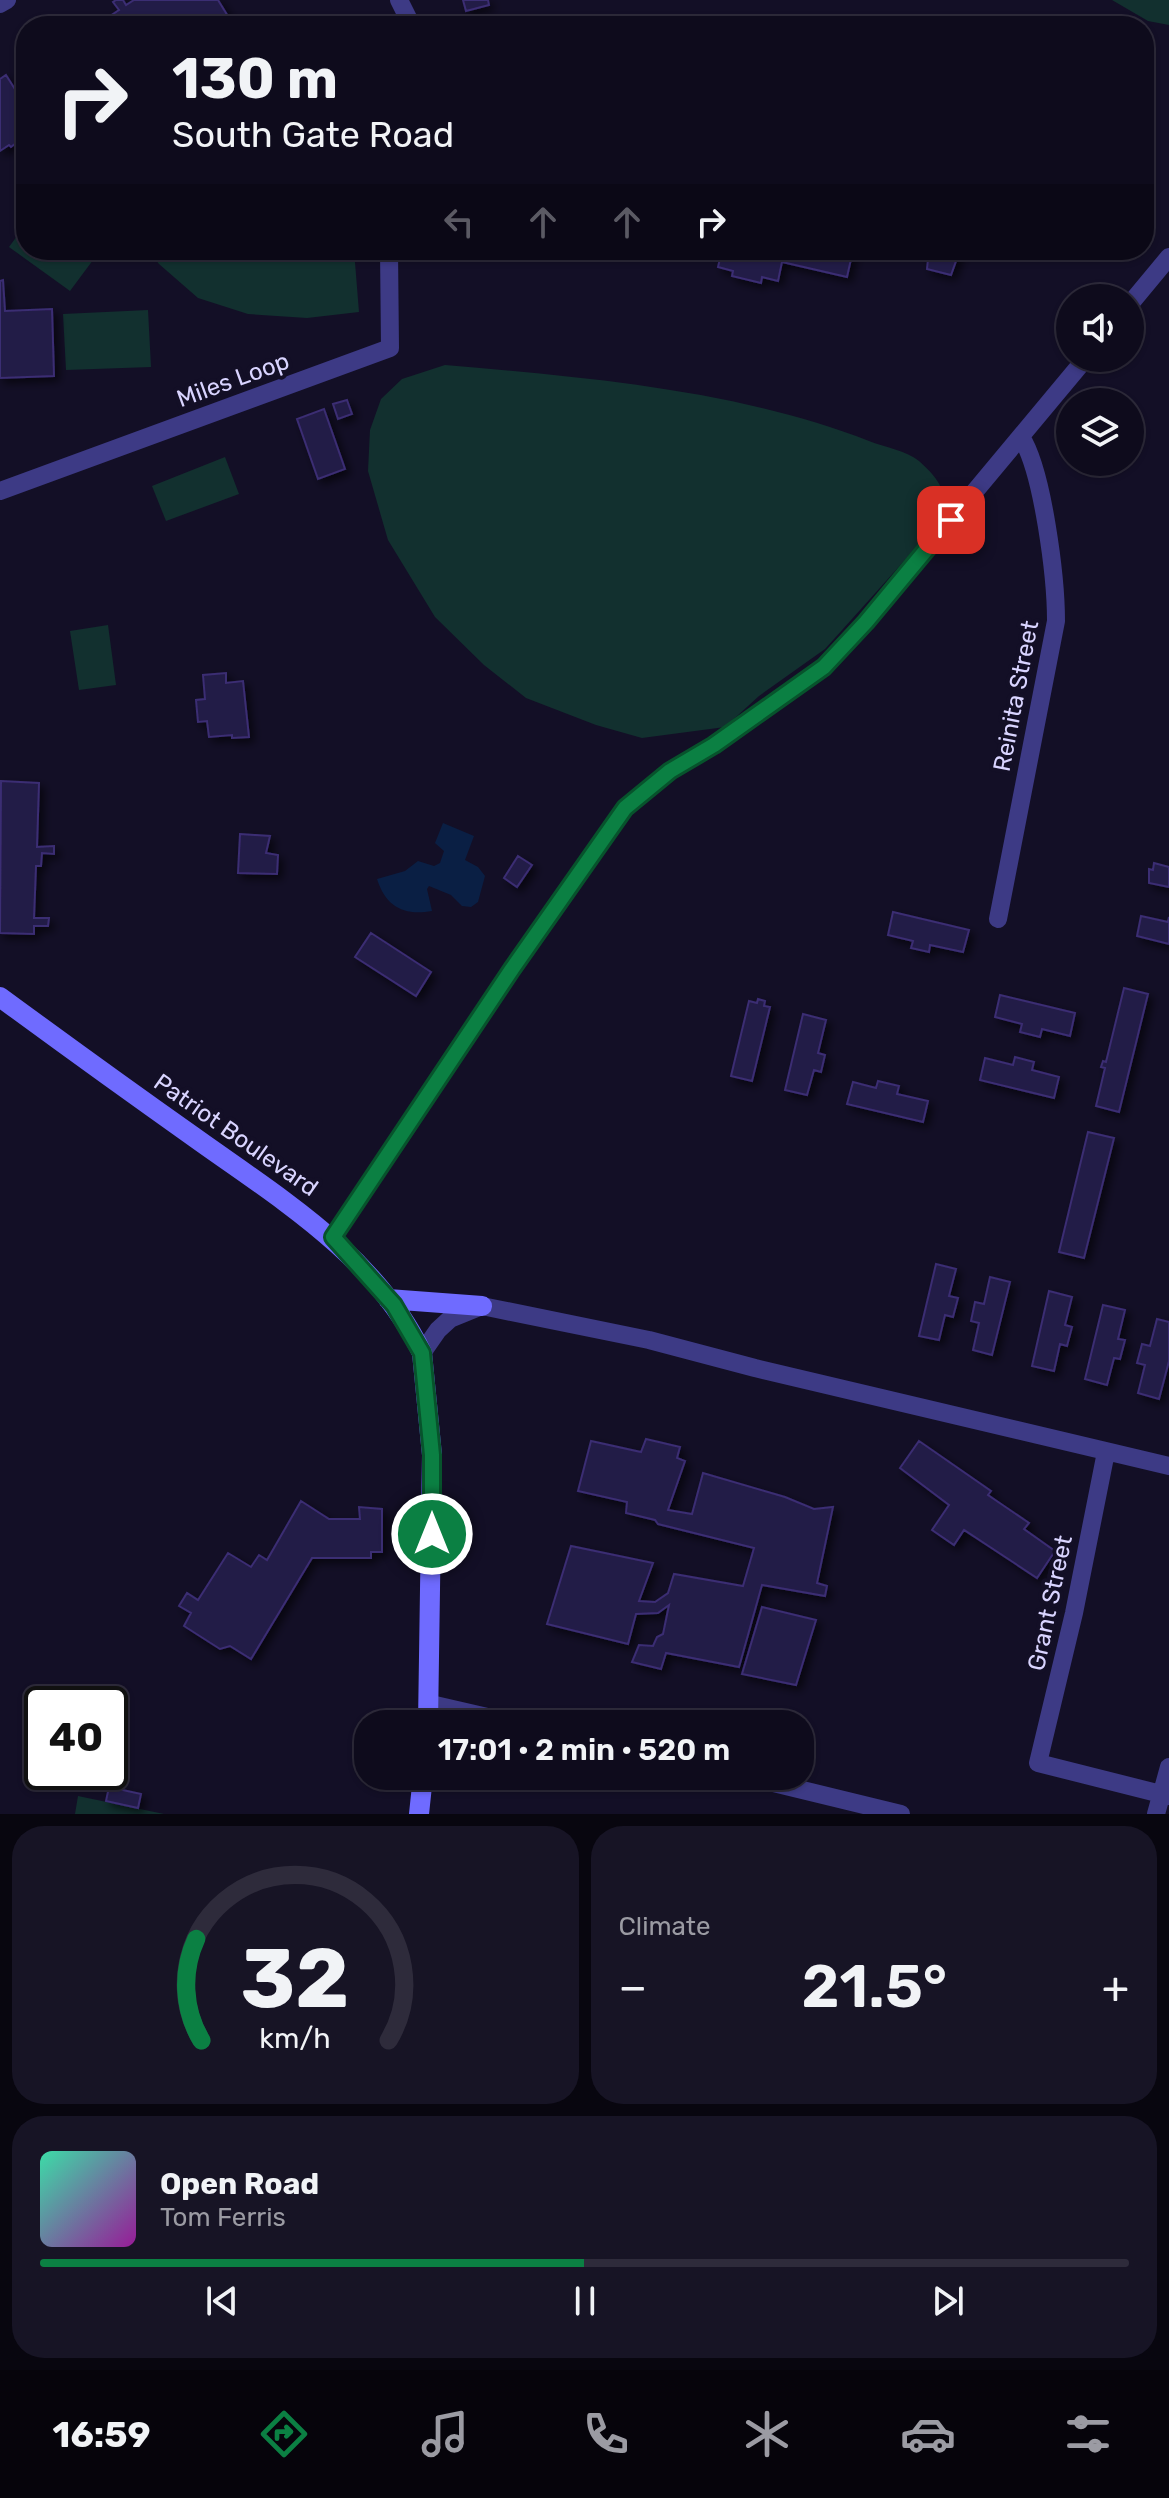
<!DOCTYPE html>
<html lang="en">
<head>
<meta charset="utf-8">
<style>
	:root { --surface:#0e0b1c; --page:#171425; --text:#f1f3f6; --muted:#9b9ba3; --line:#2e2b3b; --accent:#0b8043 }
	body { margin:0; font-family:Rubik,sans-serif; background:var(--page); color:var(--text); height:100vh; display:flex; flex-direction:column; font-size:30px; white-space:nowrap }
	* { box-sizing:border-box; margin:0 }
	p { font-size:26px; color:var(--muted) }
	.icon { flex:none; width:44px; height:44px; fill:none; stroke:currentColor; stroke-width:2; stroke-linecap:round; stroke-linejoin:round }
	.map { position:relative; height:1814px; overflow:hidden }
	.drawer { display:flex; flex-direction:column; gap:12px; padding:12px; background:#08060f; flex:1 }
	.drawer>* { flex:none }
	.banner { position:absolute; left:16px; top:16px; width:1138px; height:244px; border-radius:32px; box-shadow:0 2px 6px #0004,0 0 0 2px var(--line); background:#0e0b1c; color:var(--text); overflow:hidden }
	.buttons { position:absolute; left:1056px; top:284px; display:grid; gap:16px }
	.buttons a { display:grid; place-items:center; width:88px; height:88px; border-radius:50%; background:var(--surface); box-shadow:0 2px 6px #0004,0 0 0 2px var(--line); font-size:40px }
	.speed { position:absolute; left:24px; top:1686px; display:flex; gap:16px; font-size:40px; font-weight:700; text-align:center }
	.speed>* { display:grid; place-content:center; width:104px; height:104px; border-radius:50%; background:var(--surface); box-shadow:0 2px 6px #0004,0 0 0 2px var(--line); line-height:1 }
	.speed .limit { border:4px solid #111; border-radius:12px; background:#fff; color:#111 }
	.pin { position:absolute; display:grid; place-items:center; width:68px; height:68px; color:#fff; margin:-34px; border-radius:16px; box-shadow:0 4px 12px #0006 }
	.me { position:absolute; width:88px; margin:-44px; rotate:0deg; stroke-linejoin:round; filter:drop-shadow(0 0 6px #0008) }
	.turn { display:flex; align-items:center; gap:28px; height:168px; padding:0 24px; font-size:36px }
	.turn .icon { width:104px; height:104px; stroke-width:2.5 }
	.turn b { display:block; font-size:56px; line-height:68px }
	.lanes { display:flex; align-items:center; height:76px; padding:0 24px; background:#0003; justify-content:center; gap:40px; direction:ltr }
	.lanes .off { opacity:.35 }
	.big { font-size:60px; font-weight:600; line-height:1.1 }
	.drawer .tile { flex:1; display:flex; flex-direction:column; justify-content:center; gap:12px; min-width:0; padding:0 28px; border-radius:32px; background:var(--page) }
	.drawer .dial { align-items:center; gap:0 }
	.dial svg { height:208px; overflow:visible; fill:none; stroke:var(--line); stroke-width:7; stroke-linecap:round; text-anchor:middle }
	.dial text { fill:var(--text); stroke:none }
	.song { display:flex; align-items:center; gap:24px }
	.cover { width:96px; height:96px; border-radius:12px; background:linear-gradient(135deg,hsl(160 70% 55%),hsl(300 70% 35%)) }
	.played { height:8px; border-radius:4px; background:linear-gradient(90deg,var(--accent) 50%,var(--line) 50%) }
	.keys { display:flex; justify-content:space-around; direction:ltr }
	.heat { display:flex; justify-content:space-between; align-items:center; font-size:44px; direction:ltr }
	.drawer .tiles { flex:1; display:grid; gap:12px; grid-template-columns:1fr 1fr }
	.tile:last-child { grid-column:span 2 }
	.trip { position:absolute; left:354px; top:1710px; width:460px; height:80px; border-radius:32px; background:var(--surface); box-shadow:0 2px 6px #0004,0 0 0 2px var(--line); font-weight:600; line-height:80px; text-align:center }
	.tabs { display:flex; height:128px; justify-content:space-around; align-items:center; background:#06040b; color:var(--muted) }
	.tabs .icon { width:56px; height:56px }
	.tabs .current { color:var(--accent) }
	.tabs b { font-size:36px; color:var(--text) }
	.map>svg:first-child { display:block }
	.green { fill:#12302f }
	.water { fill:#0a1f44 }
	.building { fill:#241b47; stroke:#3b2d73; stroke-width:2; filter:url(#shadow) }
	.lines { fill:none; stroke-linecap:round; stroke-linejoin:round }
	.street { stroke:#3d3a85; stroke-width:18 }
	.secondary { stroke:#6f6bff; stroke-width:20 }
	.route-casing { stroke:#07532c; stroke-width:20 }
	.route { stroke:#0b8043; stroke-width:14 }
	.labels { text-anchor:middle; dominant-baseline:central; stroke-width:8; stroke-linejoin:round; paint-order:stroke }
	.street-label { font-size:24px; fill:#d9d4ff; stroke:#130f26 }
</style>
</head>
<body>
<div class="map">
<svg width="1169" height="1814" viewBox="0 0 1169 1814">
	<defs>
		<filter id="shadow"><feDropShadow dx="4.5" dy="4.5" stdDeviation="4" flood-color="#0009"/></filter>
	</defs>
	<rect width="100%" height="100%" fill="#130f26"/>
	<path class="green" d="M 1112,0 L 1169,0 L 1169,25 L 1148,21 Z
		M 26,224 L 26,250 L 88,250 L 96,256 L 70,291 L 9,247 Z
		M 148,250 L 354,250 L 359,312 L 307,318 L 248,314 L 198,298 L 159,264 Z
		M 148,310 L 151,367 L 66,370 L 63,314 Z
		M 445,365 C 583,377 739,390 869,441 C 884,447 907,451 919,461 C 939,479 943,487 948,512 L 825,649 L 759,696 L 725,727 L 642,738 L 596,725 L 526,698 L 484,665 L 435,617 L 388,540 L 368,471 L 370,430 L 381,399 L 402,379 Z
		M 225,457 L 239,494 L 166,521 L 152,486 Z
		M 108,625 L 116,685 L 79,690 L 70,631 Z
		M 78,1796 L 164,1814 L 75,1814 Z"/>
	<path class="water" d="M 443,823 L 474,836 L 465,860 L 478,867 L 485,876 L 478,902 L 471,907 L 462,906 L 451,895 L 429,886 L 427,889 L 432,911 C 404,916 386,907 377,879 L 405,871 L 418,861 L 434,866 L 440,863 L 444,851 L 435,843 Z"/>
	<path class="building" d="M 116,0 L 123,0 L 126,5 L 134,0 L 218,0 L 234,26 L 95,26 L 119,10 L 113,2 Z
		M 463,0 L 488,0 L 489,5 L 466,11 Z
		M 6,75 L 18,94 L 26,90 L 26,135 L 11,147 L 9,145 L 0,151 L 0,79 Z
		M 722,250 L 853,250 L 847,277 L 782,262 L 778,281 L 762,277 L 761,283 L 732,276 L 733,271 L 718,267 Z
		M 929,250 L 960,250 L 951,275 L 927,269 Z
		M 3,280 L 5,311 L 52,309 L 54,376 L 0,378 L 0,281 Z
		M 347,400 L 352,414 L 338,419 L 333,404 Z
		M 324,409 L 345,469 L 318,479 L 297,419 Z
		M 226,673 L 226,683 L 243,681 L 249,737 L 232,738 L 232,735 L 209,737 L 207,721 L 198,722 L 196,700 L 205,699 L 203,675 Z
		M 1,781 L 39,783 L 37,847 L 54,846 L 54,854 L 42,853 L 41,866 L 36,866 L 34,918 L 49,918 L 48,926 L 34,926 L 34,934 L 0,933 Z
		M 240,834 L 270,836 L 266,853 L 278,855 L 277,874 L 238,873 Z
		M 518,856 L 532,865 L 517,887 L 504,878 Z
		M 1154,863 L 1169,867 L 1169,887 L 1149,883 L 1149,869 L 1153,870 Z
		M 893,912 L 969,930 L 963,952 L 930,945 L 929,952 L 911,948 L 913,941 L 888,935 Z
		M 1141,916 L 1168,922 L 1169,917 L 1169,944 L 1137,936 Z
		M 371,933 L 431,972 L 416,996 L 355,957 Z
		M 1124,988 L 1148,994 L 1119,1112 L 1096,1106 L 1105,1068 L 1101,1067 L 1103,1061 L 1106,1062 Z
		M 1000,995 L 1075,1013 L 1070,1036 L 1042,1029 L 1040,1037 L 1020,1032 L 1022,1024 L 995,1017 Z
		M 758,999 L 765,1001 L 764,1006 L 770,1007 L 752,1081 L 731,1076 L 749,1001 L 757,1003 Z
		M 803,1014 L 826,1020 L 818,1053 L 825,1055 L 821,1072 L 814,1070 L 807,1095 L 785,1090 Z
		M 1015,1057 L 1034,1062 L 1032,1070 L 1059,1077 L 1054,1098 L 980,1080 L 985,1058 L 1013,1065 Z
		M 878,1081 L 899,1086 L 897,1094 L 928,1101 L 923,1122 L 847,1104 L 853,1082 L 876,1088 Z
		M 1088,1132 L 1114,1138 L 1084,1258 L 1059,1252 Z
		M 936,1264 L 956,1269 L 949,1296 L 958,1298 L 953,1317 L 945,1315 L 939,1340 L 919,1336 Z
		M 990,1277 L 1010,1282 L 992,1355 L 973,1350 L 979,1323 L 971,1321 L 975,1302 L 984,1304 Z
		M 1049,1291 L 1072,1297 L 1065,1325 L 1072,1327 L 1067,1346 L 1060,1344 L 1054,1371 L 1032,1366 Z
		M 1103,1305 L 1125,1310 L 1118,1339 L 1125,1340 L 1120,1359 L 1114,1358 L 1107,1385 L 1085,1379 Z
		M 1157,1319 L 1169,1322 L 1169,1361 L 1159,1399 L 1138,1393 L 1145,1365 L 1137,1363 L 1142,1344 L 1150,1346 Z
		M 646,1439 L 680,1447 L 677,1458 L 685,1461 L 668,1510 L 692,1514 L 703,1473 L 785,1497 L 814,1509 L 833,1507 L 817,1583 L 827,1586 L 825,1596 L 762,1585 L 739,1667 L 666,1653 L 661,1669 L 632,1662 L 639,1645 L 653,1646 L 657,1637 L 663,1634 L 669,1605 L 658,1613 L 636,1614 L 628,1644 L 547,1624 L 571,1546 L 653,1563 L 639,1601 L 655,1602 L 668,1593 L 674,1574 L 743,1586 L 754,1548 L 658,1524 L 655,1520 L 626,1513 L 627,1502 L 578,1491 L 591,1441 L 641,1452 Z
		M 919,1441 L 991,1491 L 988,1495 L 1029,1523 L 1024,1529 L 1055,1551 L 1037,1578 L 964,1530 L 954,1545 L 932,1530 L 949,1505 L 900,1468 Z
		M 301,1501 L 329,1519 L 360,1519 L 359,1507 L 382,1509 L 382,1552 L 371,1552 L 371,1558 L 312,1558 L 251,1659 L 230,1646 L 220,1649 L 184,1626 L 191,1613 L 179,1606 L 187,1593 L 198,1600 L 228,1553 L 251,1567 L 259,1555 L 267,1560 Z
		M 762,1607 L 816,1620 L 796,1685 L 742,1674 Z
		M 109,1787 L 141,1794 L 138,1808 L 106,1801 Z"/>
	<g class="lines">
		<path class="street" d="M 399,0 L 412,26
			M 0,4 L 7,0
			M 1130,304 L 1169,257
			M 0,491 L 390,348 L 389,250
			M 998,919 L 1056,621 C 1056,578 1043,471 1021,437
			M 333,1237 L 512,969 L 625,808 L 670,771 L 714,745 L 824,667 L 866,622 L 1086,358
			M 422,1353 L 438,1330 L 450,1319 L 482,1306 L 649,1340 L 755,1368 L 1169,1466
			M 1106,1452 L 1074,1613 L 1038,1763 L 1169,1796
			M 431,1704 L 518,1724
			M 745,1776 L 901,1814
			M 1156,1814 L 1169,1767"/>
		<path class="secondary" d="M 0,997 C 64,1044 129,1091 194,1137 C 279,1198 375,1255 422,1353 L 432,1455 L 428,1724
			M 388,1299 L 482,1306
			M 419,1814 L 423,1776"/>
	</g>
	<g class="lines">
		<g class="route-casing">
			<path id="route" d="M 432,1534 L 432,1455 L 422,1353 L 394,1305 L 333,1237 L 512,969 L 625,808 L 670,771 L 714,745 L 824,667 L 866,622 L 951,520"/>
		</g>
		<use href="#route" class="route"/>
	</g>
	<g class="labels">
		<g class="street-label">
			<text transform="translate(233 380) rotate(-20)">Miles Loop</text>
			<text transform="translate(1016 696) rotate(-79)">Reinita Street</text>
			<text transform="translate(236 1135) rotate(35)">Patriot Boulevard</text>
			<text transform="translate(1050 1603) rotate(-78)">Grant Street</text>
		</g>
	</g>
</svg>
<div class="buttons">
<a><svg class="icon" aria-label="sound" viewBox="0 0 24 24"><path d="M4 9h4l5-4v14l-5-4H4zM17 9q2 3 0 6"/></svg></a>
<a><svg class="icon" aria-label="layers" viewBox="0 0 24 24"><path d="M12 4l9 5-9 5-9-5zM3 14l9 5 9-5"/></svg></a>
</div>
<div class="speed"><div class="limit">40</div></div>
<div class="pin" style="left:951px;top:520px;background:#d93025"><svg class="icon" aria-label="arrive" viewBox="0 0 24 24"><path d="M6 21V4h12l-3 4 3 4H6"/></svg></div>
<svg class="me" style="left:432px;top:1534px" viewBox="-20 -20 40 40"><circle r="17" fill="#0b8043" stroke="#fff" stroke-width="3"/><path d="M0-11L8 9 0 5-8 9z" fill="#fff"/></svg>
<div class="trip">17:01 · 2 min · 520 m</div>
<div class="banner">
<div class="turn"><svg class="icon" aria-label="right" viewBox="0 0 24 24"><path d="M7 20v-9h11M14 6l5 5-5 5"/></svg><div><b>130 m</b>South Gate Road</div></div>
<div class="lanes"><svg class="icon off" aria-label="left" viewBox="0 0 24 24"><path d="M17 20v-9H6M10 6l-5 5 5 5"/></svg><svg class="icon off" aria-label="ahead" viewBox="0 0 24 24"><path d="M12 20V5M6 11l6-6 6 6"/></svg><svg class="icon off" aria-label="ahead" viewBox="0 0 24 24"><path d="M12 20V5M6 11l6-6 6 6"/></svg><svg class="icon" aria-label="right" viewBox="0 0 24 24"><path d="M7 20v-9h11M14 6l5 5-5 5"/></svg></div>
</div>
</div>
<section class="drawer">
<div class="tiles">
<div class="tile dial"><svg viewBox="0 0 100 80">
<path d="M14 69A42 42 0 1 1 86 69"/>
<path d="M14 69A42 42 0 0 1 12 30" stroke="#0b8043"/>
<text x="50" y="56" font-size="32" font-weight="700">32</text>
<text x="50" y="72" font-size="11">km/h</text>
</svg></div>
<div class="tile"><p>Climate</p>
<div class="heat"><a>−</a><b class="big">21.5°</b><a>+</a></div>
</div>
<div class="tile">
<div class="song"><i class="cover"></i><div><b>Open Road</b><p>Tom Ferris</p></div></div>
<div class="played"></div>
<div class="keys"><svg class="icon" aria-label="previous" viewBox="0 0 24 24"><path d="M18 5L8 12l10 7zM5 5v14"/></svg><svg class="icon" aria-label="pause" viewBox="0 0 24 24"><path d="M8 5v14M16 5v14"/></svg><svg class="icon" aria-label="next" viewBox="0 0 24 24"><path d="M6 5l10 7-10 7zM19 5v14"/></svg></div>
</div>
</div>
</section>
<nav class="tabs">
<b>16:59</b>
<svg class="icon current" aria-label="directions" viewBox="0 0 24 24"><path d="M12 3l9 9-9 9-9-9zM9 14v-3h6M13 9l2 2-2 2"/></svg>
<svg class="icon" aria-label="music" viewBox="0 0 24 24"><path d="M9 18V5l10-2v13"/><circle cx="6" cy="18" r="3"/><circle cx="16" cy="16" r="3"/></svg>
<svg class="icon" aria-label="phone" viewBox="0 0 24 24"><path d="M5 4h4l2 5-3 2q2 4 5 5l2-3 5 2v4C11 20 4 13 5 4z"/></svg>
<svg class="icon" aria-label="climate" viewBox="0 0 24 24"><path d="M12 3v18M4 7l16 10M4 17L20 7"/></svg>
<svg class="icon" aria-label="car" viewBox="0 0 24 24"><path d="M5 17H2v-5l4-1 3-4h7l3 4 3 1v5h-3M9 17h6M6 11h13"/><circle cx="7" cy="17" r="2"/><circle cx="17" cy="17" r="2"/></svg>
<svg class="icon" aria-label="filters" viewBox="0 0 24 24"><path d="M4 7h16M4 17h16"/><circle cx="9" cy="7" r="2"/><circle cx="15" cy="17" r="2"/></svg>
</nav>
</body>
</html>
